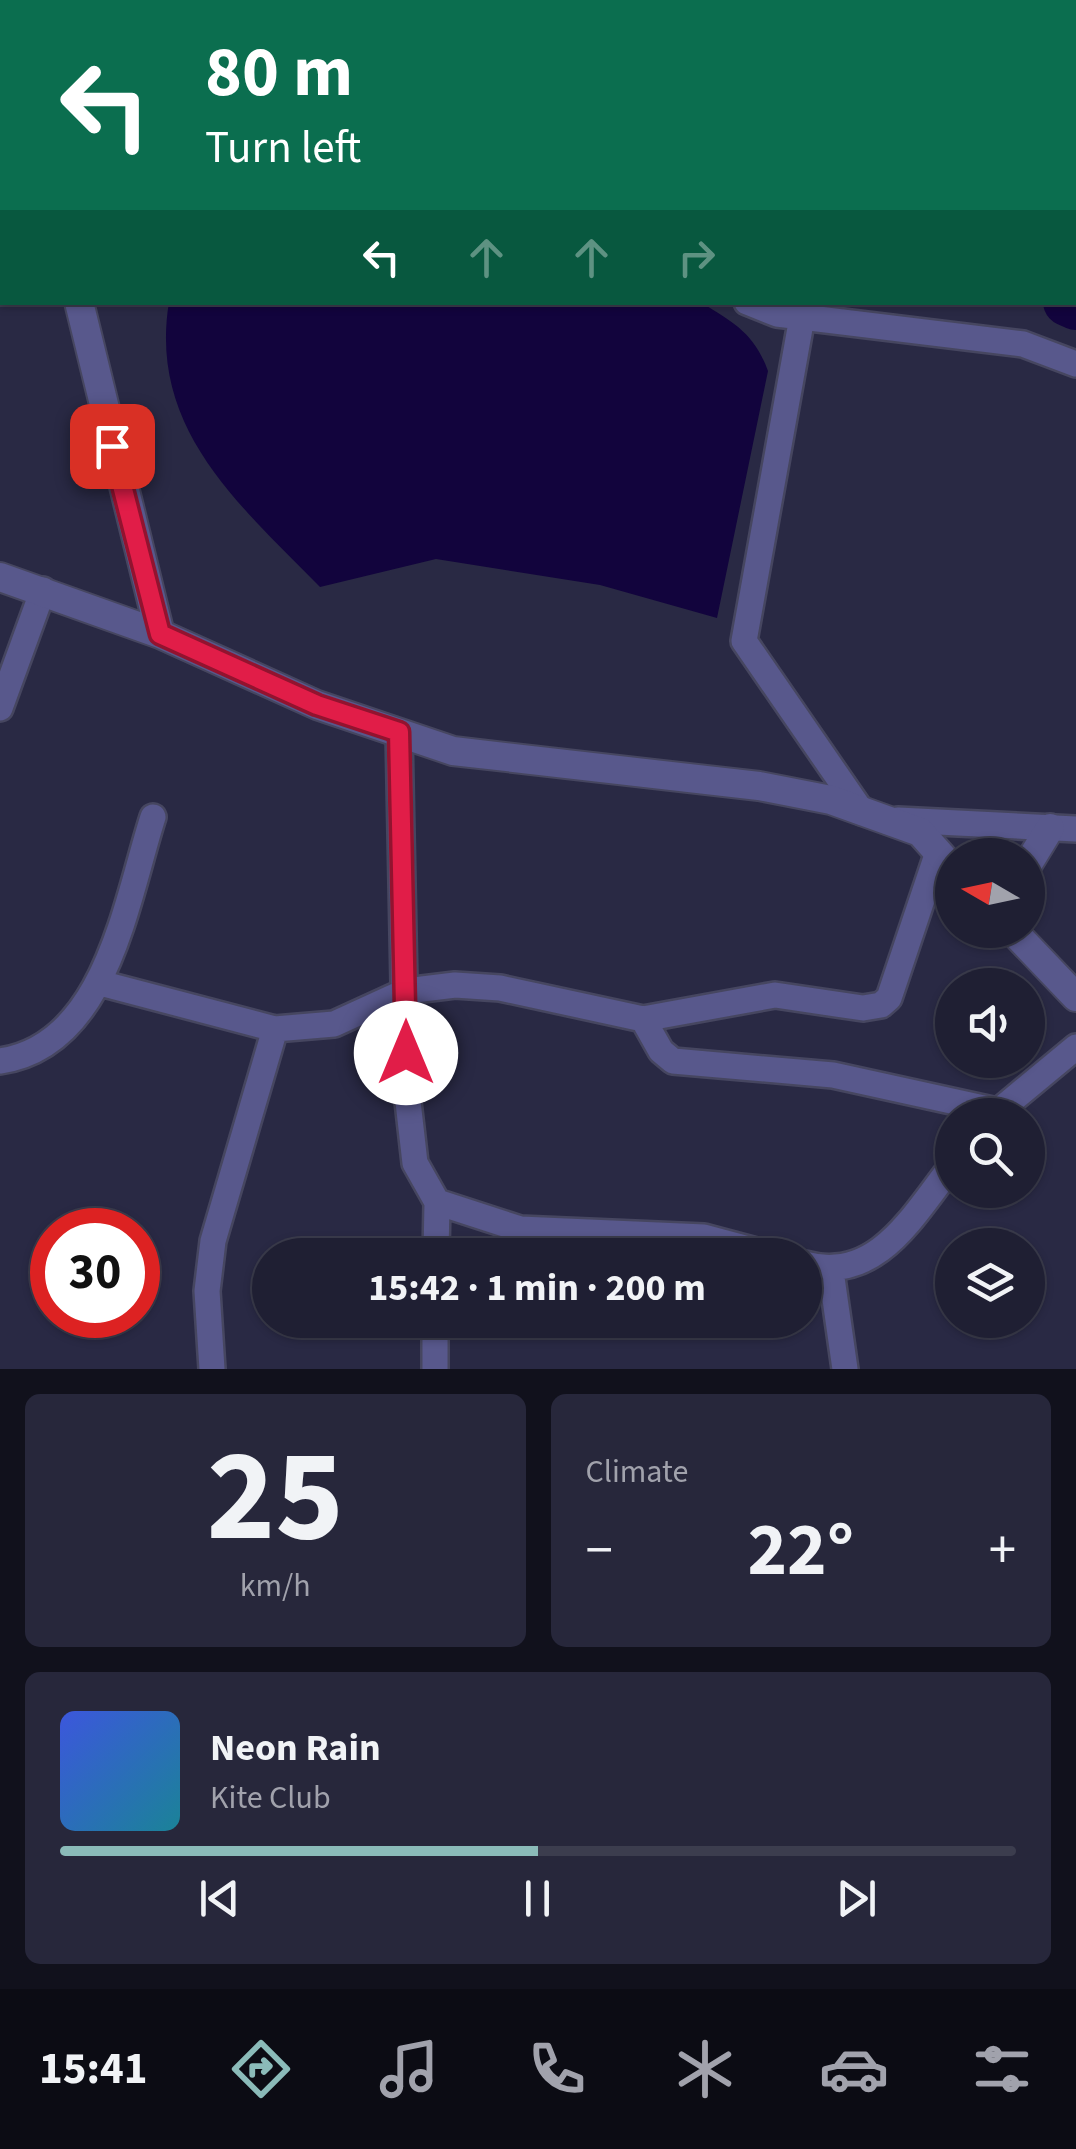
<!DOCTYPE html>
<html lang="en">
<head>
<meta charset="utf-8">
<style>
	:root { --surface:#1f1f33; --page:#27273b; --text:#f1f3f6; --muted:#a1a2ac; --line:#3c3d4e; --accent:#8bbbb9 }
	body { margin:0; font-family:"Source Sans 3",sans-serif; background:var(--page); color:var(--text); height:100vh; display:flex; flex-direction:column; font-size:38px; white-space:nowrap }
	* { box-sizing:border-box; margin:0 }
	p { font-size:32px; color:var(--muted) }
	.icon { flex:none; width:55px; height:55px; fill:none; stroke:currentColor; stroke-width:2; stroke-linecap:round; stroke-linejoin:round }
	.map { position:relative; height:1369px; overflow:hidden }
	.drawer { display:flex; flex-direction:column; gap:25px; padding:25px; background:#11111c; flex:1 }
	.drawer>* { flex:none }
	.guide { position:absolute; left:0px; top:0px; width:1078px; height:305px; box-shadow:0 2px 8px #0004,0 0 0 2px var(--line); background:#0b6e4f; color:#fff; overflow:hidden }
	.needle { width:65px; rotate:279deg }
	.tools { position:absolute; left:935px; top:838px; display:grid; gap:20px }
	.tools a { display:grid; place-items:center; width:110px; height:110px; border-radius:50%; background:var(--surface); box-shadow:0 2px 8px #0004,0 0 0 2px var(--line); font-size:50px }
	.speed { position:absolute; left:30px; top:1208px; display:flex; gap:20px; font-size:50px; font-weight:700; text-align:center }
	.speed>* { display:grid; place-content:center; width:130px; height:130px; border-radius:50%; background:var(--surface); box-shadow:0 2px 8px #0004,0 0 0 2px var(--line); line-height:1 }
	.speed .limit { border:15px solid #d22; background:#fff; color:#111 }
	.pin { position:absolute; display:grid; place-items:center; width:85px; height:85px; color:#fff; margin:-42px; border-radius:20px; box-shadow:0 5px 15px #0006 }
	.me { position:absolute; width:110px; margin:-55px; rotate:0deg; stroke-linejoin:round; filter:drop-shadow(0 0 8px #0008) }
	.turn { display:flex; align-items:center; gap:35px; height:210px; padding:0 40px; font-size:45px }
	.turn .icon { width:130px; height:130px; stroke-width:2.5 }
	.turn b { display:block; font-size:70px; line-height:85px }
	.lanes { display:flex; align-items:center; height:95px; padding:0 40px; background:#0003; justify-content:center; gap:50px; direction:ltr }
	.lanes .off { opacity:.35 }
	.big { font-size:75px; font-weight:700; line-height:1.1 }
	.drawer .widget { flex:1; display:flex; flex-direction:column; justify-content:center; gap:15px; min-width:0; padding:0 35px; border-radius:15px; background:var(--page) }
	.drawer .dial { align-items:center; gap:0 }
	.dial b { font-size:130px; line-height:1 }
	.song { display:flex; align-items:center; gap:30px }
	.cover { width:120px; height:120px; border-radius:15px; background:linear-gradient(135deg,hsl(230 70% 55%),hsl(190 70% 35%)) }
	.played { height:10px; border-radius:5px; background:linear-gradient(90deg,var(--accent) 50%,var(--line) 50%) }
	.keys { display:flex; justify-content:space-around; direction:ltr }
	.heat { display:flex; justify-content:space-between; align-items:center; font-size:55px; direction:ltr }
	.drawer .tiles { flex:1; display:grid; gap:25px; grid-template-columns:1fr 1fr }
	.widget:last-child { grid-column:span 2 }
	.trip { position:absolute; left:252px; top:1238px; width:570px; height:100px; border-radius:50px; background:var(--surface); box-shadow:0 2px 8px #0004,0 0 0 2px var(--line); font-weight:700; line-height:100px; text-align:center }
	.tabs { display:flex; height:160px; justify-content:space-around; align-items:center; background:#0c0c14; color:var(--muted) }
	.tabs .icon { width:70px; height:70px }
	.tabs .active { color:var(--accent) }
	.tabs b { font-size:45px; color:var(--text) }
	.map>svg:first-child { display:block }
	.water { fill:#12043d }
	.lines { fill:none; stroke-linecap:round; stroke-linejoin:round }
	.river { stroke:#12043d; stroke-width:48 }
	.minor-casing { stroke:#464660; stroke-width:30 }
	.tertiary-casing { stroke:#464660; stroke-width:32 }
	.minor { stroke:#58588c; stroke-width:25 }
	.tertiary { stroke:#58588c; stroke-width:28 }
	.route-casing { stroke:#92132f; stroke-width:25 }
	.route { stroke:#e11d48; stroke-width:18 }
</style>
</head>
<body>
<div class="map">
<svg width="1076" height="1369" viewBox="0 0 1076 1369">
	<rect width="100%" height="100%" fill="#292944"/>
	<path class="water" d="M 169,302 L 702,303 C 734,323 754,333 768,371 L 717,618 L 600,585 L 436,559 L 320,587 C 240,505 148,429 169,302 Z"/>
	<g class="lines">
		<path class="river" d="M 625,0 L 629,2
			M 1067,302 L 1076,306"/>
		<g class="minor-casing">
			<path id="minor" d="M 370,0 L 378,2
				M 528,0 L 538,2
				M 204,2 L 205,0
				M 449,2 L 457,0
				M 747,302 L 777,314 L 1023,344 L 1076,364
				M 802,317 L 744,641 L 862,812
				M 0,708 L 43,590
				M 399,733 L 406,1084 L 415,1163 L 437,1202 L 520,1229 L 704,1237 L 771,1255
				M 898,820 L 1076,829
				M 100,983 L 275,1029 L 334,1024 L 406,991 L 455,985 L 500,988 L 643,1019 L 775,995 L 863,1008 L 881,1005 L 889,998 L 938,852
				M 643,1019 L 661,1051 L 673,1061 L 833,1075 L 997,1111
				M 0,1061 C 106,1046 126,901 153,817
				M 994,1115 L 1076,1047
				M 436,1255 L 437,1202
				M 805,1264 C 877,1284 913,1215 952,1166
				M 831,1271 L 845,1369
				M 212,1369 L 207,1291 L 213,1241 L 275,1029
				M 435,1369 L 435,1320"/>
		</g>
		<g class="tertiary-casing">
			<path id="tertiary" d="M 0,184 L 2,187
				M 79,302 L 160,634
				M 0,577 L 160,634 L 317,705 L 453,751 L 759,786 L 831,800 L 920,832 L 952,868
				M 1028,864 L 1050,828
				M 1012,930 L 1076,997"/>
		</g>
		<use href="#minor" class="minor"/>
		<use href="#tertiary" class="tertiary"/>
	</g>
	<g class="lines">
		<g class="route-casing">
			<path id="route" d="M 112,446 L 160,634 L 317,705 L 399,732 L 406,1053"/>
		</g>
		<use href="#route" class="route"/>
	</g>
</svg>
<div class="tools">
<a><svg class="needle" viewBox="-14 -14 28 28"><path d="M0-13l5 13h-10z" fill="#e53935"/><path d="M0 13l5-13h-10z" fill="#a1a2ac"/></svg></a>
<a><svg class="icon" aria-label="sound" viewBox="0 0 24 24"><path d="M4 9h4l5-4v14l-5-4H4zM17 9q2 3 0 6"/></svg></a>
<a><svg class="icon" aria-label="search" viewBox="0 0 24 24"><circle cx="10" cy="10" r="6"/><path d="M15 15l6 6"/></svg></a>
<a><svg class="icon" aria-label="layers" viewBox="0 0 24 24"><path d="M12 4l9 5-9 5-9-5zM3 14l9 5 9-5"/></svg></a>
</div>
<div class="speed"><div class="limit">30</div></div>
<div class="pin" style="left:112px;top:446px;background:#d93025"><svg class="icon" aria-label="arrive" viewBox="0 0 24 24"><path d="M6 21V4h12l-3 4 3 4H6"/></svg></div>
<svg class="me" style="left:406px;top:1053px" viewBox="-20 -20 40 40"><circle r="19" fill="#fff"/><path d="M0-13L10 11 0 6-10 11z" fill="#e11d48"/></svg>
<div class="trip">15:42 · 1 min · 200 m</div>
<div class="guide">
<div class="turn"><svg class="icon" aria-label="left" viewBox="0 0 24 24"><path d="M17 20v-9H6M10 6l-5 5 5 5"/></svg><div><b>80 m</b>Turn left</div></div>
<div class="lanes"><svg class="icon" aria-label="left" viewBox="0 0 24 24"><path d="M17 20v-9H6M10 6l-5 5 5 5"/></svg><svg class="icon off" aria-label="ahead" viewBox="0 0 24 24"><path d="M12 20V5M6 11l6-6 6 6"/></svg><svg class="icon off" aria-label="ahead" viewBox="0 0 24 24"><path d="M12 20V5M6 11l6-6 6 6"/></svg><svg class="icon off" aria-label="right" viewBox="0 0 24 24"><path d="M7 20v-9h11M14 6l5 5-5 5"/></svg></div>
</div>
</div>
<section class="drawer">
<div class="tiles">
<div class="widget dial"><b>25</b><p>km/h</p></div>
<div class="widget"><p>Climate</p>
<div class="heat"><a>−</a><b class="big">22°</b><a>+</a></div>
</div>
<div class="widget">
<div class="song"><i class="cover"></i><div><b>Neon Rain</b><p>Kite Club</p></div></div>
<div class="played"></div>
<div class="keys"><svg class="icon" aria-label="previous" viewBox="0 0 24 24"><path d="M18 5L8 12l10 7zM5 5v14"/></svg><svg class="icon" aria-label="pause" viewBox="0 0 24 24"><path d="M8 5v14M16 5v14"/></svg><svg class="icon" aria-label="next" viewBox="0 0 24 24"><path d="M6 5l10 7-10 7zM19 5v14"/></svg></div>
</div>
</div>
</section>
<nav class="tabs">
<b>15:41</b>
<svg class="icon active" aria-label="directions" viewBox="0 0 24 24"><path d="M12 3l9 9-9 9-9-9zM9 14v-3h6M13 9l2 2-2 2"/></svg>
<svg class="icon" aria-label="music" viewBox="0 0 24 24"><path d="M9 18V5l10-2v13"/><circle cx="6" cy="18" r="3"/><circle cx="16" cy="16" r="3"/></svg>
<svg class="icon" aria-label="phone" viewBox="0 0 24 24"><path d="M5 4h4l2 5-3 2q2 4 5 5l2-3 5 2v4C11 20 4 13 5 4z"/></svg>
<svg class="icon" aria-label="climate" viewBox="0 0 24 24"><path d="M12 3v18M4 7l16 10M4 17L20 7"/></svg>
<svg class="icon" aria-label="car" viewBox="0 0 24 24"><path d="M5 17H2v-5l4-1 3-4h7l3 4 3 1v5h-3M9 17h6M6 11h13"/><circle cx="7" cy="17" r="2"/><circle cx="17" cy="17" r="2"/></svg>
<svg class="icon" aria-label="filters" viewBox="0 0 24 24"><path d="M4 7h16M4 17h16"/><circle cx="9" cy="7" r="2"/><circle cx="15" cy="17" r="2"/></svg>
</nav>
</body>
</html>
